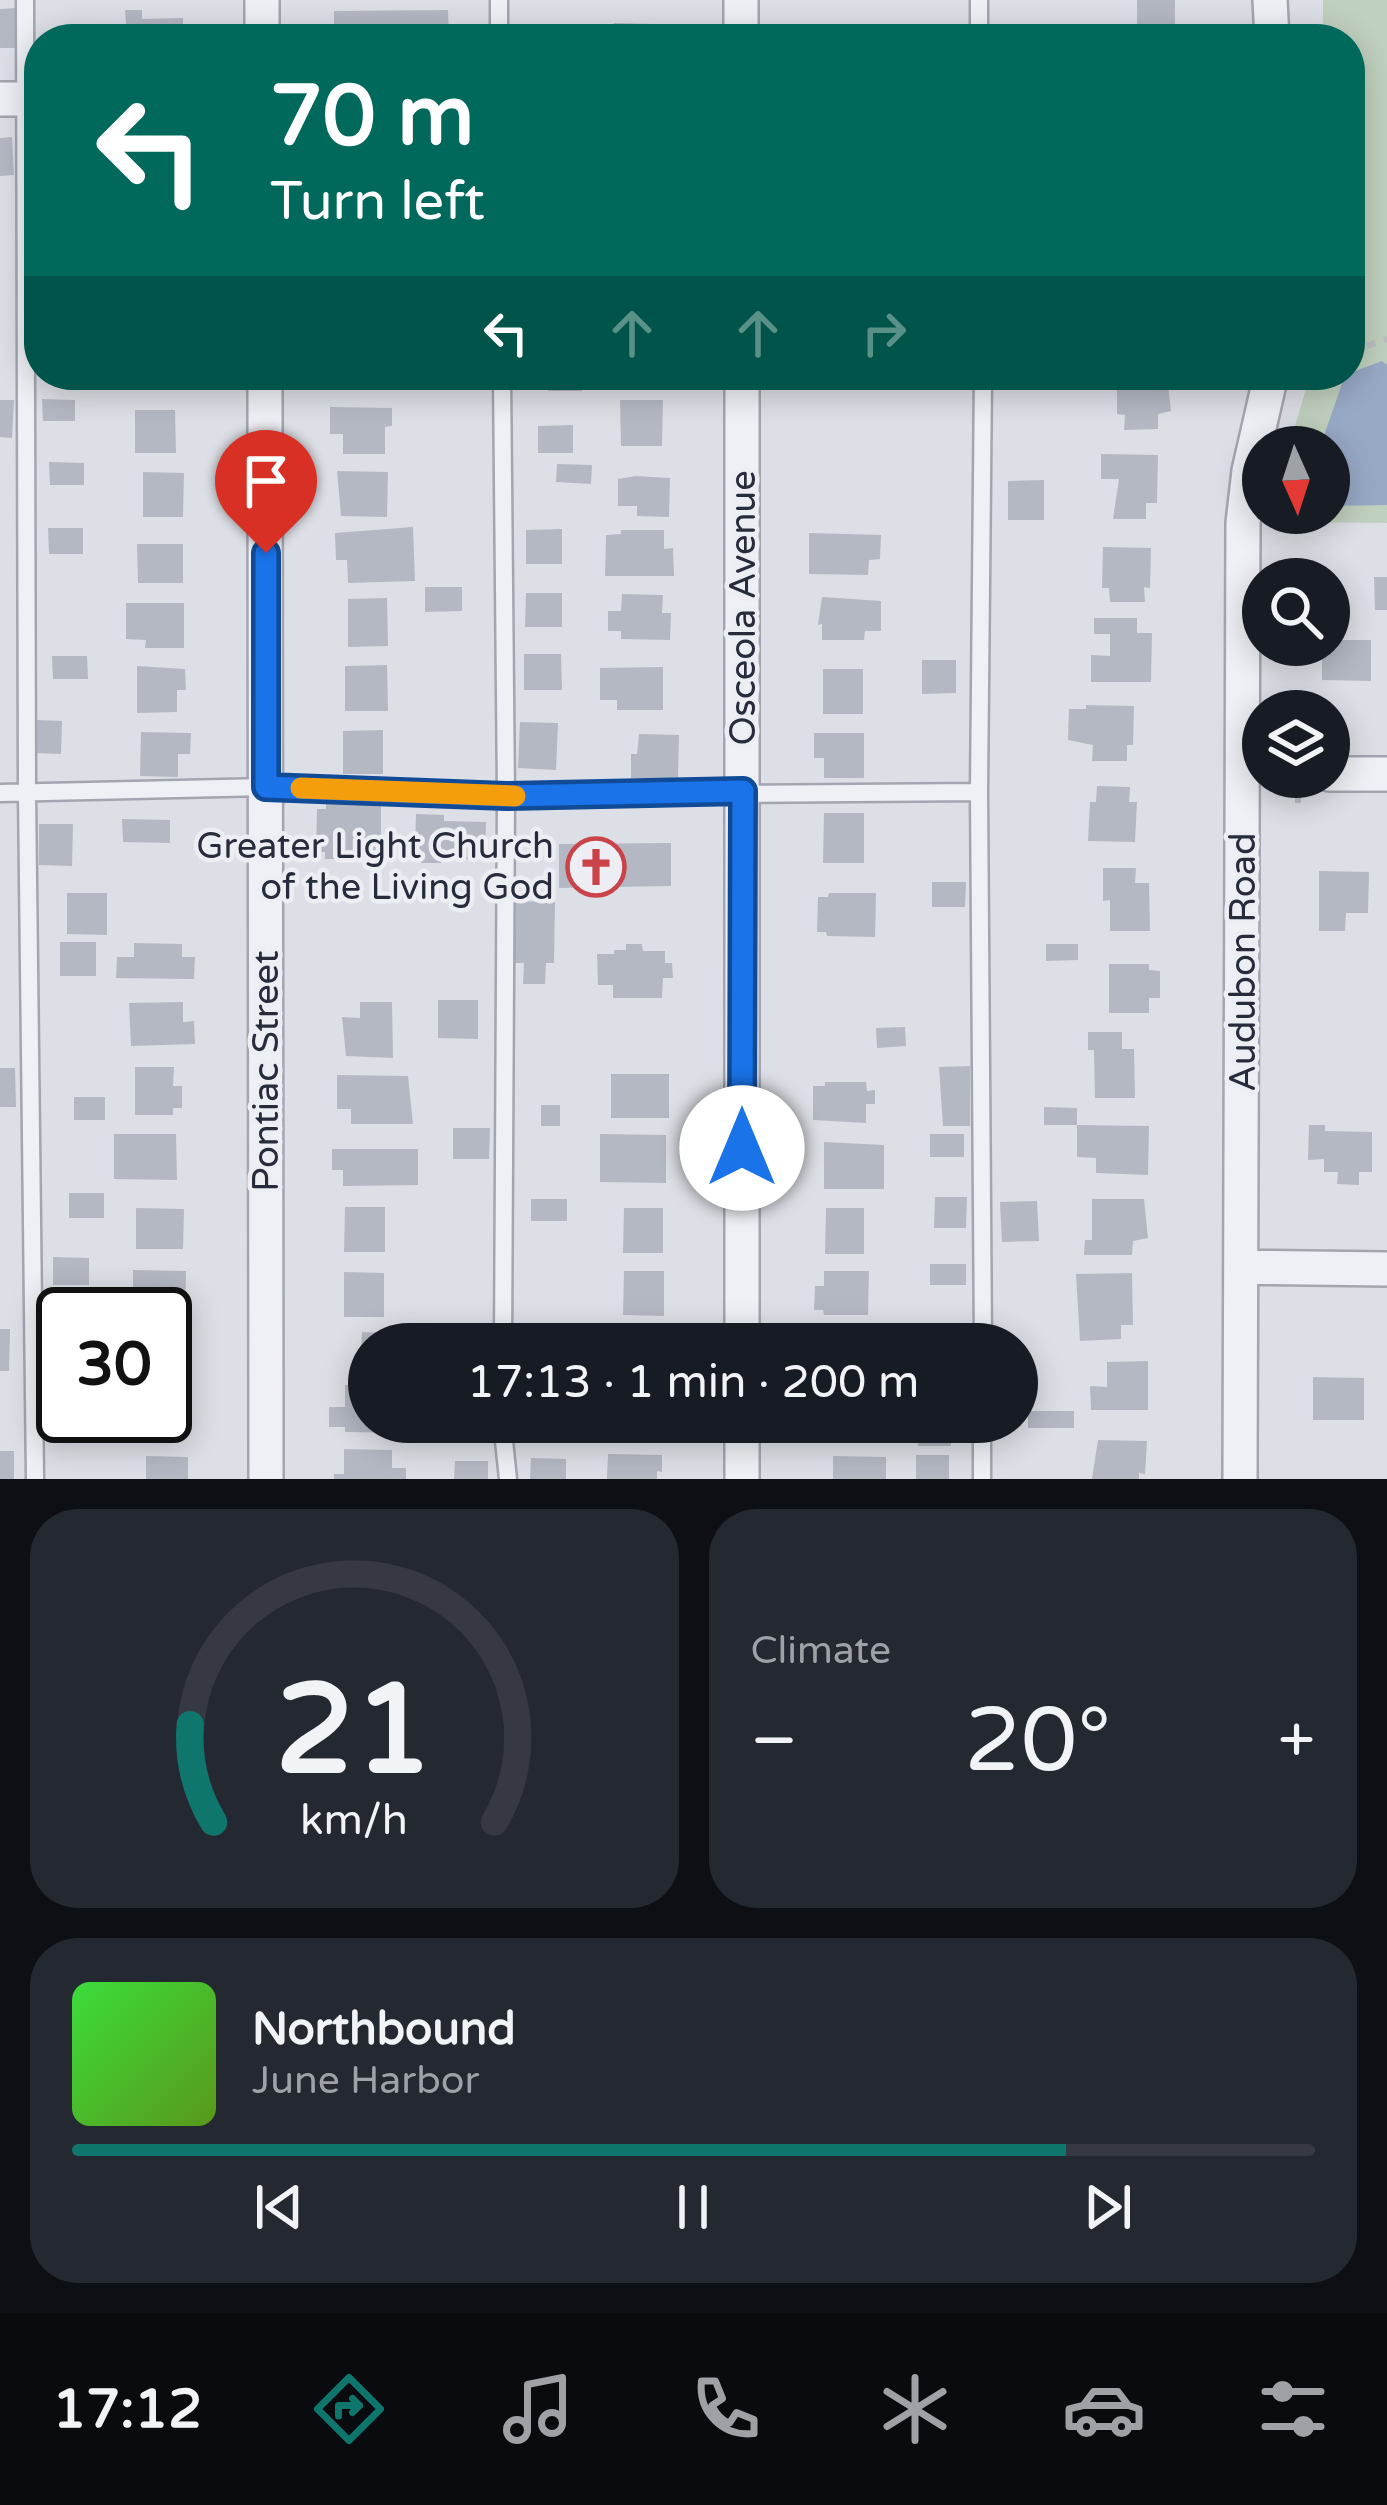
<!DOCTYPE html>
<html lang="en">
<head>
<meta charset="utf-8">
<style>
	:root { --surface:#171b24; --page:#242831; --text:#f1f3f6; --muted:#9ea1a6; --line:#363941; --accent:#0f766e }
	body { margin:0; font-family:"Varela Round",sans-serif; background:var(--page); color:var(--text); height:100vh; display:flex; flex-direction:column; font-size:45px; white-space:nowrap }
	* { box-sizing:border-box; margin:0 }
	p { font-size:39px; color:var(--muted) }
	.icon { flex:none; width:66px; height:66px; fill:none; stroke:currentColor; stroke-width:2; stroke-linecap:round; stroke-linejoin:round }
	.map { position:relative; height:1479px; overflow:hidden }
	.details { display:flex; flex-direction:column; gap:30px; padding:30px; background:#0d0f14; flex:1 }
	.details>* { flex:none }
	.banner { position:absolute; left:24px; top:24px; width:1341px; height:366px; border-radius:48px; box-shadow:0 6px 30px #0003; background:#00695c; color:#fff; overflow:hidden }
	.needle { width:78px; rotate:177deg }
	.buttons { position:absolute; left:1242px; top:426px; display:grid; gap:24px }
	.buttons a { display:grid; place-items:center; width:108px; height:108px; border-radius:50%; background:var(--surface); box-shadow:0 6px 30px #0003; font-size:60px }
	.speed { position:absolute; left:36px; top:1287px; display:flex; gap:24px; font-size:60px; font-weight:700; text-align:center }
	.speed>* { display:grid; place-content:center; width:156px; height:156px; border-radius:50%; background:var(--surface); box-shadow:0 6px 30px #0003; line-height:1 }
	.speed .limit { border:6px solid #111; border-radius:18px; background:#fff; color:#111 }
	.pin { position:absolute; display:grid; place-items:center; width:102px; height:102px; color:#fff; margin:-123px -51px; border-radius:50% 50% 50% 0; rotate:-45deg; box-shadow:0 0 12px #0007 }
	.pin .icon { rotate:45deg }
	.me { position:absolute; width:132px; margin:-66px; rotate:0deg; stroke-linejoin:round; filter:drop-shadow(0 0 9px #0008) }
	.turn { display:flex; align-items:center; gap:42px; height:252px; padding:0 48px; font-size:54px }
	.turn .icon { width:156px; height:156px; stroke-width:2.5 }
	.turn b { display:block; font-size:84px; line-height:102px }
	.lanes { display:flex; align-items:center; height:114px; padding:0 48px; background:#0003; justify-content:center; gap:60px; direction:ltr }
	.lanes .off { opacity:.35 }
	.big { font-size:90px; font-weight:600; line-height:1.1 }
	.details .card { flex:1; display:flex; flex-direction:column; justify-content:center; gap:18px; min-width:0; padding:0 42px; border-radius:48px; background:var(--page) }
	.details .dial { align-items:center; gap:0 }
	.dial svg { height:312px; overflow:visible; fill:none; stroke:var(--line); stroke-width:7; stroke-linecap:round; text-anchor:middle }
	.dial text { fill:var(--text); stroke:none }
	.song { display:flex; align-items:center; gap:36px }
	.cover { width:144px; height:144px; border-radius:18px; background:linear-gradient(135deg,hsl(120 70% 55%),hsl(90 70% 35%)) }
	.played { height:12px; border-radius:6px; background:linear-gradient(90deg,var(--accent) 80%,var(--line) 80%) }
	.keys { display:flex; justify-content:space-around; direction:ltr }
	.heat { display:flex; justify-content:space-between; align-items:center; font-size:66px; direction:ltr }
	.details .tiles { flex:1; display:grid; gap:30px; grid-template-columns:1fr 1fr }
	.card:last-child { grid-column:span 2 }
	.trip { position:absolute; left:348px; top:1323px; width:690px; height:120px; border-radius:60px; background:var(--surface); box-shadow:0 6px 30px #0003; font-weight:600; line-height:120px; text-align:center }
	.dock { display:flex; height:192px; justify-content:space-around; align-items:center; background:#090b0e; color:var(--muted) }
	.dock .icon { width:84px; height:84px }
	.dock .on { color:var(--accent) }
	.dock b { font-size:54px; color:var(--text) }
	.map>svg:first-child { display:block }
	.green { fill:#c0d0be }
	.water { fill:#98a9c6 }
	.building { fill:#b4b8c3 }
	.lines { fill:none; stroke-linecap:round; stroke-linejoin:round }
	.lane-casing { stroke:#a3a6b0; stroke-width:21 }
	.street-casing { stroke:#a3a6b0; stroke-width:38 }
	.path { stroke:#bbbdc5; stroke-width:6; stroke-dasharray:9 9; stroke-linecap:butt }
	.lane { stroke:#eff0f5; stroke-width:16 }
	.street { stroke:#eff0f5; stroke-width:33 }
	.route-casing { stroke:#114b97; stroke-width:30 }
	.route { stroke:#1a73e8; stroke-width:21 }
	.slow { stroke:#f59e0b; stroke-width:21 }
	.labels { text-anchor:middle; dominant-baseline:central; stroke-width:9; stroke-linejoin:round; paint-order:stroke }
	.street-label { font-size:36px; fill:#272c3c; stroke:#eceef4 }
	.poi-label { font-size:36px; fill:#272c3c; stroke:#eceef4; text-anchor:end }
</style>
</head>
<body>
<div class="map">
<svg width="1387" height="1479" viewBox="0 0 1387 1479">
	<rect width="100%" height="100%" fill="#dddfe6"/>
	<path class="green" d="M 1323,0 L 1387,0 L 1387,523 L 1282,522 L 1282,513 L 1329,513 L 1329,447 L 1289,447 L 1310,375 L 1350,375 L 1350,39 L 1323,39 Z"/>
	<path class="water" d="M 1382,361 L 1387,365 L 1387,505 L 1329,506 L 1329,447 L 1320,447 L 1345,375 Z"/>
	<path class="building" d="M 1137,0 L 1175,0 L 1175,39 L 1137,39 Z
		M 15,8 L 16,48 L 0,48 L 0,9 Z
		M 125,10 L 142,10 L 142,19 L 183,18 L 183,32 L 190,32 L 190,39 L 103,39 L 103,25 L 126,24 Z
		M 448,10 L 449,39 L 334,39 L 334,11 Z
		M 614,23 L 653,24 L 653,39 L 595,39 L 595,30 L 614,30 Z
		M 830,24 L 870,24 L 870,39 L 830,39 Z
		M 12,137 L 14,175 L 0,176 L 0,138 Z
		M 134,375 L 175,375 L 175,390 L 134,390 Z
		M 341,375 L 399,375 L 399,388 L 342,388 Z
		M 548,375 L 582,375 L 582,391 L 548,391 Z
		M 1117,375 L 1167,375 L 1171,411 L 1158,414 L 1158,429 L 1124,430 L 1125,415 L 1117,414 Z
		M 42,399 L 75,400 L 75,421 L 43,421 Z
		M 0,400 L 14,400 L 12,438 L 0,437 Z
		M 620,400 L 663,400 L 662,446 L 621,446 Z
		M 330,407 L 392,408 L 392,426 L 385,427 L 385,454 L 343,454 L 343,434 L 330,434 Z
		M 135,410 L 175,410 L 176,453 L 135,453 Z
		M 573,425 L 573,453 L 538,453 L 538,426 Z
		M 1101,454 L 1158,455 L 1157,503 L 1146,503 L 1146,519 L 1113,519 L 1119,479 L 1101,479 Z
		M 49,462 L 84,463 L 84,485 L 50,485 Z
		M 557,464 L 592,465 L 591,484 L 556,482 Z
		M 337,471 L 388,472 L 387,517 L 341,516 Z
		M 143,472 L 184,473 L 183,517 L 143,517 Z
		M 636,476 L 670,478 L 669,517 L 637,516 L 637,506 L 618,506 L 618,479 Z
		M 1044,480 L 1044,520 L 1008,520 L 1008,481 Z
		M 413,527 L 415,581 L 348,583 L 347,560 L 336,560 L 335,533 Z
		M 48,528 L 83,528 L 83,554 L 49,554 Z
		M 562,529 L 562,564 L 526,564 L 526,530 Z
		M 621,530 L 664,530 L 664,549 L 673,548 L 674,576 L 605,576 L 606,535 L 621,534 Z
		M 809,533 L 881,535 L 880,559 L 869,560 L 868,575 L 809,574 Z
		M 137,544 L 183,544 L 183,583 L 138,583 Z
		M 1103,547 L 1151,548 L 1150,588 L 1144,587 L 1145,602 L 1110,602 L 1109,588 L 1102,588 Z
		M 1374,577 L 1387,577 L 1387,610 L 1375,610 Z
		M 425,587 L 462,587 L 462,611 L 425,612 Z
		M 526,593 L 562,593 L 562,627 L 525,627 Z
		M 622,594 L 663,595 L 662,613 L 671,613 L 670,640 L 621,639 L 621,631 L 608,631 L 608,611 L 621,611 Z
		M 822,597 L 881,601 L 881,631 L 865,631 L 864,640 L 822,640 L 822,624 L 818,625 Z
		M 387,598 L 388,646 L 348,647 L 348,599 Z
		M 126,603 L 184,603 L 184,648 L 145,648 L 146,640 L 126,639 Z
		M 1094,618 L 1137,618 L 1137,633 L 1152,633 L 1151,682 L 1091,682 L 1091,655 L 1110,656 L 1110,634 L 1094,634 Z
		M 1329,640 L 1371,640 L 1371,681 L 1322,680 L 1322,645 L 1329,645 Z
		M 524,654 L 561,654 L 562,690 L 524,690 Z
		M 52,656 L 87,656 L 88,679 L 53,679 Z
		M 922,660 L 956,660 L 956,693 L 922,694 Z
		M 387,665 L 388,711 L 345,711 L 345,666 Z
		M 137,666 L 185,669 L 186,690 L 177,690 L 177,712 L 137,713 Z
		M 663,667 L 663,710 L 617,710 L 617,700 L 600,700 L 600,668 Z
		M 823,669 L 863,669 L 863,714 L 823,714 Z
		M 1086,705 L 1134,706 L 1133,745 L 1127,745 L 1127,761 L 1092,761 L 1093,745 L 1068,740 L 1069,709 L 1086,709 Z
		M 35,720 L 62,721 L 61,754 L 34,753 Z
		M 520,722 L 558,723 L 556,770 L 518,768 Z
		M 383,730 L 383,774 L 343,774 L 343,731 Z
		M 141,732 L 191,733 L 190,754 L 178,754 L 178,777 L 140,776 Z
		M 814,733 L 864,733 L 864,778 L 824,778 L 824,758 L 814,758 Z
		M 639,734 L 679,735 L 678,778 L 631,778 L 631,754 L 637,754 Z
		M 1097,786 L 1130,787 L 1129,802 L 1137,802 L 1135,842 L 1088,841 L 1090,802 L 1096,802 Z
		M 326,803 L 381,803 L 381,853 L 373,852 L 373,859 L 325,859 L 325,852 L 316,852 L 317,809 L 326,809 Z
		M 824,813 L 864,813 L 864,863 L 823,863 Z
		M 416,814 L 444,815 L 444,821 L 486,822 L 485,859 L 445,859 L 445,849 L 441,849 L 441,863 L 421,863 L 421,849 L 415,848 Z
		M 122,819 L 170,820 L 170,843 L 123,842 Z
		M 39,824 L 73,824 L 72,866 L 39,865 Z
		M 671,843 L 671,886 L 559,888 L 559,844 Z
		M 1103,868 L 1136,868 L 1135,883 L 1149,883 L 1150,931 L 1110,931 L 1110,900 L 1103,901 Z
		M 1319,871 L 1369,872 L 1368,913 L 1346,913 L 1345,931 L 1319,931 Z
		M 932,882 L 966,882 L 965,907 L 932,907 Z
		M 67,893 L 107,893 L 107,935 L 67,934 Z
		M 829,893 L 876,893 L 875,937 L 827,936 L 826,932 L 817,932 L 818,897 L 828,897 Z
		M 514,901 L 555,902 L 554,963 L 546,963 L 545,984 L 523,984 L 524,963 L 513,963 Z
		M 60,942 L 96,942 L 96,976 L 60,976 Z
		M 134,943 L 182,944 L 182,957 L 195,957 L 194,979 L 116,978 L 117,957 L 134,957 Z
		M 626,944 L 642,944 L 643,951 L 665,951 L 665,963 L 672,963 L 673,978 L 663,978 L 662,998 L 613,998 L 613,985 L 598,985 L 597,954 L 614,954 L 614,950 L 626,950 Z
		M 1046,944 L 1078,944 L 1078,960 L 1046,961 Z
		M 1109,964 L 1149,964 L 1149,970 L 1160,971 L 1160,998 L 1149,998 L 1149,1013 L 1109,1013 Z
		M 438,1000 L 478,1000 L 478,1039 L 438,1038 Z
		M 183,1002 L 183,1022 L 194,1021 L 195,1044 L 131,1046 L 129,1003 Z
		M 360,1002 L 392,1002 L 393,1058 L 346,1056 L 342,1017 L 360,1018 Z
		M 905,1027 L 906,1046 L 877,1048 L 876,1028 Z
		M 1088,1032 L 1122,1032 L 1122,1049 L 1134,1049 L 1135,1098 L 1095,1098 L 1094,1050 L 1088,1050 Z
		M 970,1066 L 970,1126 L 943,1126 L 939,1067 Z
		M 135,1067 L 174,1067 L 173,1086 L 182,1086 L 182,1108 L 173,1108 L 173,1115 L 135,1115 Z
		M 0,1068 L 15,1068 L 16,1107 L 0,1107 Z
		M 611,1074 L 669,1074 L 669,1118 L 611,1118 Z
		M 337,1075 L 408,1076 L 413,1124 L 351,1124 L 351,1109 L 337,1109 Z
		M 825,1082 L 866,1082 L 867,1091 L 875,1090 L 875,1104 L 866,1104 L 866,1123 L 813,1120 L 813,1086 L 825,1086 Z
		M 74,1097 L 105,1097 L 105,1120 L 74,1120 Z
		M 541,1105 L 560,1105 L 560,1126 L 541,1126 Z
		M 1044,1107 L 1077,1108 L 1077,1125 L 1044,1125 Z
		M 1077,1125 L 1149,1126 L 1148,1175 L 1096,1173 L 1096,1158 L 1077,1157 Z
		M 1309,1125 L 1325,1125 L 1325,1131 L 1372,1132 L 1372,1172 L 1359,1172 L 1359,1185 L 1337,1184 L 1338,1172 L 1324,1172 L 1324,1159 L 1308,1160 Z
		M 453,1128 L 490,1128 L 489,1159 L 453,1159 Z
		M 114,1134 L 176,1134 L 177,1180 L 114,1179 Z
		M 600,1134 L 666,1135 L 666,1183 L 600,1182 Z
		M 930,1134 L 964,1134 L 964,1157 L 930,1157 Z
		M 824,1142 L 884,1145 L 884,1189 L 824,1189 Z
		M 332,1149 L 418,1149 L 418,1185 L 343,1186 L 343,1170 L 332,1170 Z
		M 69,1193 L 104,1193 L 104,1218 L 69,1218 Z
		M 935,1197 L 967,1197 L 966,1228 L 934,1228 Z
		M 531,1199 L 567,1199 L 567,1221 L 531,1221 Z
		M 1092,1199 L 1144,1199 L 1148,1238 L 1133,1241 L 1132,1255 L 1084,1255 L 1085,1240 L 1092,1240 Z
		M 1037,1201 L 1039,1241 L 1002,1242 L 1000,1202 Z
		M 345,1207 L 385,1207 L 385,1252 L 344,1252 Z
		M 136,1208 L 184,1209 L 183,1249 L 136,1249 Z
		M 624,1208 L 663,1208 L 663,1253 L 623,1253 Z
		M 826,1208 L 864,1208 L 864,1254 L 825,1254 Z
		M 53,1257 L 89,1258 L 89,1285 L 53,1285 Z
		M 930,1264 L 966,1264 L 966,1285 L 930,1285 Z
		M 133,1270 L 186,1271 L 185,1317 L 146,1314 L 146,1288 L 133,1288 Z
		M 624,1271 L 664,1271 L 664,1316 L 623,1315 Z
		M 824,1271 L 869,1271 L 868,1315 L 824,1315 L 823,1310 L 814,1310 L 815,1286 L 824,1286 Z
		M 344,1272 L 384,1273 L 384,1317 L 344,1317 Z
		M 1132,1273 L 1133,1325 L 1121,1325 L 1121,1339 L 1080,1341 L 1076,1274 Z
		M 188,1327 L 189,1375 L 165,1375 L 165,1328 Z
		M 935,1327 L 967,1327 L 967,1344 L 935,1344 Z
		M 0,1329 L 10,1329 L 9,1371 L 0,1371 Z
		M 362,1332 L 404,1334 L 404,1344 L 369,1344 L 369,1373 L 360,1372 Z
		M 825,1335 L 874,1336 L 874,1344 L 825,1344 Z
		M 1148,1361 L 1148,1410 L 1091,1410 L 1090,1386 L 1107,1387 L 1107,1362 Z
		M 1313,1377 L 1364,1378 L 1364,1420 L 1313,1420 Z
		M 345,1385 L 369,1385 L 369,1422 L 418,1422 L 419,1433 L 345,1432 L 345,1427 L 329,1427 L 329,1407 L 345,1407 Z
		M 165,1389 L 184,1389 L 183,1434 L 140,1434 L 140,1423 L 122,1422 L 104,1424 L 105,1436 L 67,1435 L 68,1416 L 165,1416 Z
		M 1028,1411 L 1074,1411 L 1074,1428 L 1028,1428 Z
		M 567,1422 L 626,1422 L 626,1437 L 567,1437 Z
		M 834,1422 L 906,1422 L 905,1434 L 833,1433 Z
		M 919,1422 L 951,1422 L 951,1446 L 918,1446 Z
		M 1098,1440 L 1147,1441 L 1145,1474 L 1139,1473 L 1139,1479 L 1092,1479 Z
		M 344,1449 L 392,1450 L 392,1468 L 406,1468 L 406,1479 L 334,1479 L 334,1474 L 344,1474 Z
		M 0,1451 L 14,1451 L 14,1479 L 0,1479 Z
		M 608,1454 L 662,1455 L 662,1472 L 657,1471 L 657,1479 L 607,1479 Z
		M 916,1455 L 949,1455 L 949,1479 L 916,1479 Z
		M 146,1456 L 188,1457 L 188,1479 L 146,1479 Z
		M 833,1456 L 886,1457 L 886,1479 L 833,1479 Z
		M 531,1458 L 566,1459 L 566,1479 L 530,1479 Z
		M 455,1461 L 488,1461 L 488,1479 L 454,1479 Z"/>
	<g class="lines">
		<g class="lane-casing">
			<path id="lane" d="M 25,0 L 27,793 L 35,1479
				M 499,39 L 499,0
				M 979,39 L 979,0
				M 502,375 L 506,796 L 503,1344
				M 0,793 L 265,787 L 506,796 L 979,792
				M 983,1344 L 979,792 L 983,375
				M 502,1422 L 508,1479
				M 982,1479 L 982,1422"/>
		</g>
		<g class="street-casing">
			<path id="street" d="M 741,0 L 741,39
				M 1270,0 L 1272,39
				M 262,39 L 262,0
				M 0,99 L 39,99
				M 265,375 L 266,1479
				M 742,375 L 742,1344
				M 1329,774 L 1387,774
				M 1241,1267 L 1387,1269
				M 742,1479 L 742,1422
				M 1240,1479 L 1243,523 L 1249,471 L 1271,375"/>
		</g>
		<path class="path" d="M 1350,352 L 1387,339
			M 1298,794 L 1298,805"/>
		<use href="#lane" class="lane"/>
		<use href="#street" class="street"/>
	</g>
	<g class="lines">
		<g class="route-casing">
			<path id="route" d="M 266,553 L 266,787 L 506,796 L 743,791 L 742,1148"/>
		</g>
		<use href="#route" class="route"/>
		<path class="slow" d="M 301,788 L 515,796"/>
	</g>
	<defs>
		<g id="church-ring" transform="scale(3)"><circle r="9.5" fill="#eceef4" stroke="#c94348" stroke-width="1.5"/><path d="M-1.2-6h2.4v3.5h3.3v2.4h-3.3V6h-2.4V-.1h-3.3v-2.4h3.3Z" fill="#c94348"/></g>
	</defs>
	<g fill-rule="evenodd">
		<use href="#church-ring" x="596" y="867"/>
	</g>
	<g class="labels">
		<g class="street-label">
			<text transform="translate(743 608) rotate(-90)">Osceola Avenue</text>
			<text transform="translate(1243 962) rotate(-90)">Audubon Road</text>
			<text transform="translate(266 1071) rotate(-90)">Pontiac Street</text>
		</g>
		<g class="poi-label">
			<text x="554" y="846">Greater Light Church<tspan x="554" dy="41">of the Living God</tspan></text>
		</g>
	</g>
</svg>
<div class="buttons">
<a><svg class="needle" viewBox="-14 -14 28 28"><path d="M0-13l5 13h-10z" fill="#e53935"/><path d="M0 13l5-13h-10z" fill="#9ea1a6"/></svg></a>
<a><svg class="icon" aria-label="search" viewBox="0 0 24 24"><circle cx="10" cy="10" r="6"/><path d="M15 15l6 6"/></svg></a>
<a><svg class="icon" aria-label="layers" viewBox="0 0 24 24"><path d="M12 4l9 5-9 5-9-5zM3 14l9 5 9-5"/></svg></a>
</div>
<div class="speed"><div class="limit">30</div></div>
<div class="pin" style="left:266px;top:553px;background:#d93025"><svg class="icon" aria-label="arrive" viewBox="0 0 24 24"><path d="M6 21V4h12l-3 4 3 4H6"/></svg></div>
<svg class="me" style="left:742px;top:1148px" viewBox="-20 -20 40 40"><circle r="19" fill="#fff"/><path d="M0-13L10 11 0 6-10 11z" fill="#1a73e8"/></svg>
<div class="trip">17:13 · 1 min · 200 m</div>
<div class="banner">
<div class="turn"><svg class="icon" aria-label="left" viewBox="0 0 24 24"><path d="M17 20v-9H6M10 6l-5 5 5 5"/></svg><div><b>70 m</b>Turn left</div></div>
<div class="lanes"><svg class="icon" aria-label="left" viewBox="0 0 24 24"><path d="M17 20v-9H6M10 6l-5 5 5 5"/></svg><svg class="icon off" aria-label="ahead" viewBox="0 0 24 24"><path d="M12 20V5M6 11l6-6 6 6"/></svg><svg class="icon off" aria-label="ahead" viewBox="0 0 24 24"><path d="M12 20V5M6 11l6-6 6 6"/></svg><svg class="icon off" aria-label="right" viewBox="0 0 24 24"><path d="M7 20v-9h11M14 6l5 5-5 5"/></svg></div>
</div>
</div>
<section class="details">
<div class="tiles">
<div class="card dial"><svg viewBox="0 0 100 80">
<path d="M14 69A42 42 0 1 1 86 69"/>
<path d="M14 69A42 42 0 0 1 8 44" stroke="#0f766e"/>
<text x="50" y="56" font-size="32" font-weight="700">21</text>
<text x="50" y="72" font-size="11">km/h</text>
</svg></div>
<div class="card"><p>Climate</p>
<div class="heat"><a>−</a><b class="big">20°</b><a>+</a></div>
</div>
<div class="card">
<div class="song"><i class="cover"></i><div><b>Northbound</b><p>June Harbor</p></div></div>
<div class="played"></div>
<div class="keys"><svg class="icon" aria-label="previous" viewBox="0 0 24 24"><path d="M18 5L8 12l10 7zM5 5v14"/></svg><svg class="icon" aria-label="pause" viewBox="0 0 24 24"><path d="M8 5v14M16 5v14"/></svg><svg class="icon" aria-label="next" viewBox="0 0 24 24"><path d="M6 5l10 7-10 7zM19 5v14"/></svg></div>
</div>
</div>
</section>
<nav class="dock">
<b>17:12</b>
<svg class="icon on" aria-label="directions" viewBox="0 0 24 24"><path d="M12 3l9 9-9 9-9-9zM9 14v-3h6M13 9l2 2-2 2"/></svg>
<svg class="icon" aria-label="music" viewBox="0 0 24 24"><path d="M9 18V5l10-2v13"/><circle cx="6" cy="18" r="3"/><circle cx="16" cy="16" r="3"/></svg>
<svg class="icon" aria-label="phone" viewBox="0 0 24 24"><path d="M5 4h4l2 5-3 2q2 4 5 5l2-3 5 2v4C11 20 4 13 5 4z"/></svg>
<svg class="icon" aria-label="climate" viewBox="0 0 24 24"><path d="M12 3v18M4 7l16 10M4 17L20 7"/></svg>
<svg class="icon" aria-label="car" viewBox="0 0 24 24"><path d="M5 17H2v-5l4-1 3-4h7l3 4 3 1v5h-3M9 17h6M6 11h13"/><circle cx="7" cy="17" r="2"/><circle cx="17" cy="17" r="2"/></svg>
<svg class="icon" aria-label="filters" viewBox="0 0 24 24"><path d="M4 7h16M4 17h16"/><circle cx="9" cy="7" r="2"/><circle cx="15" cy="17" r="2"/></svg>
</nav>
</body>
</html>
